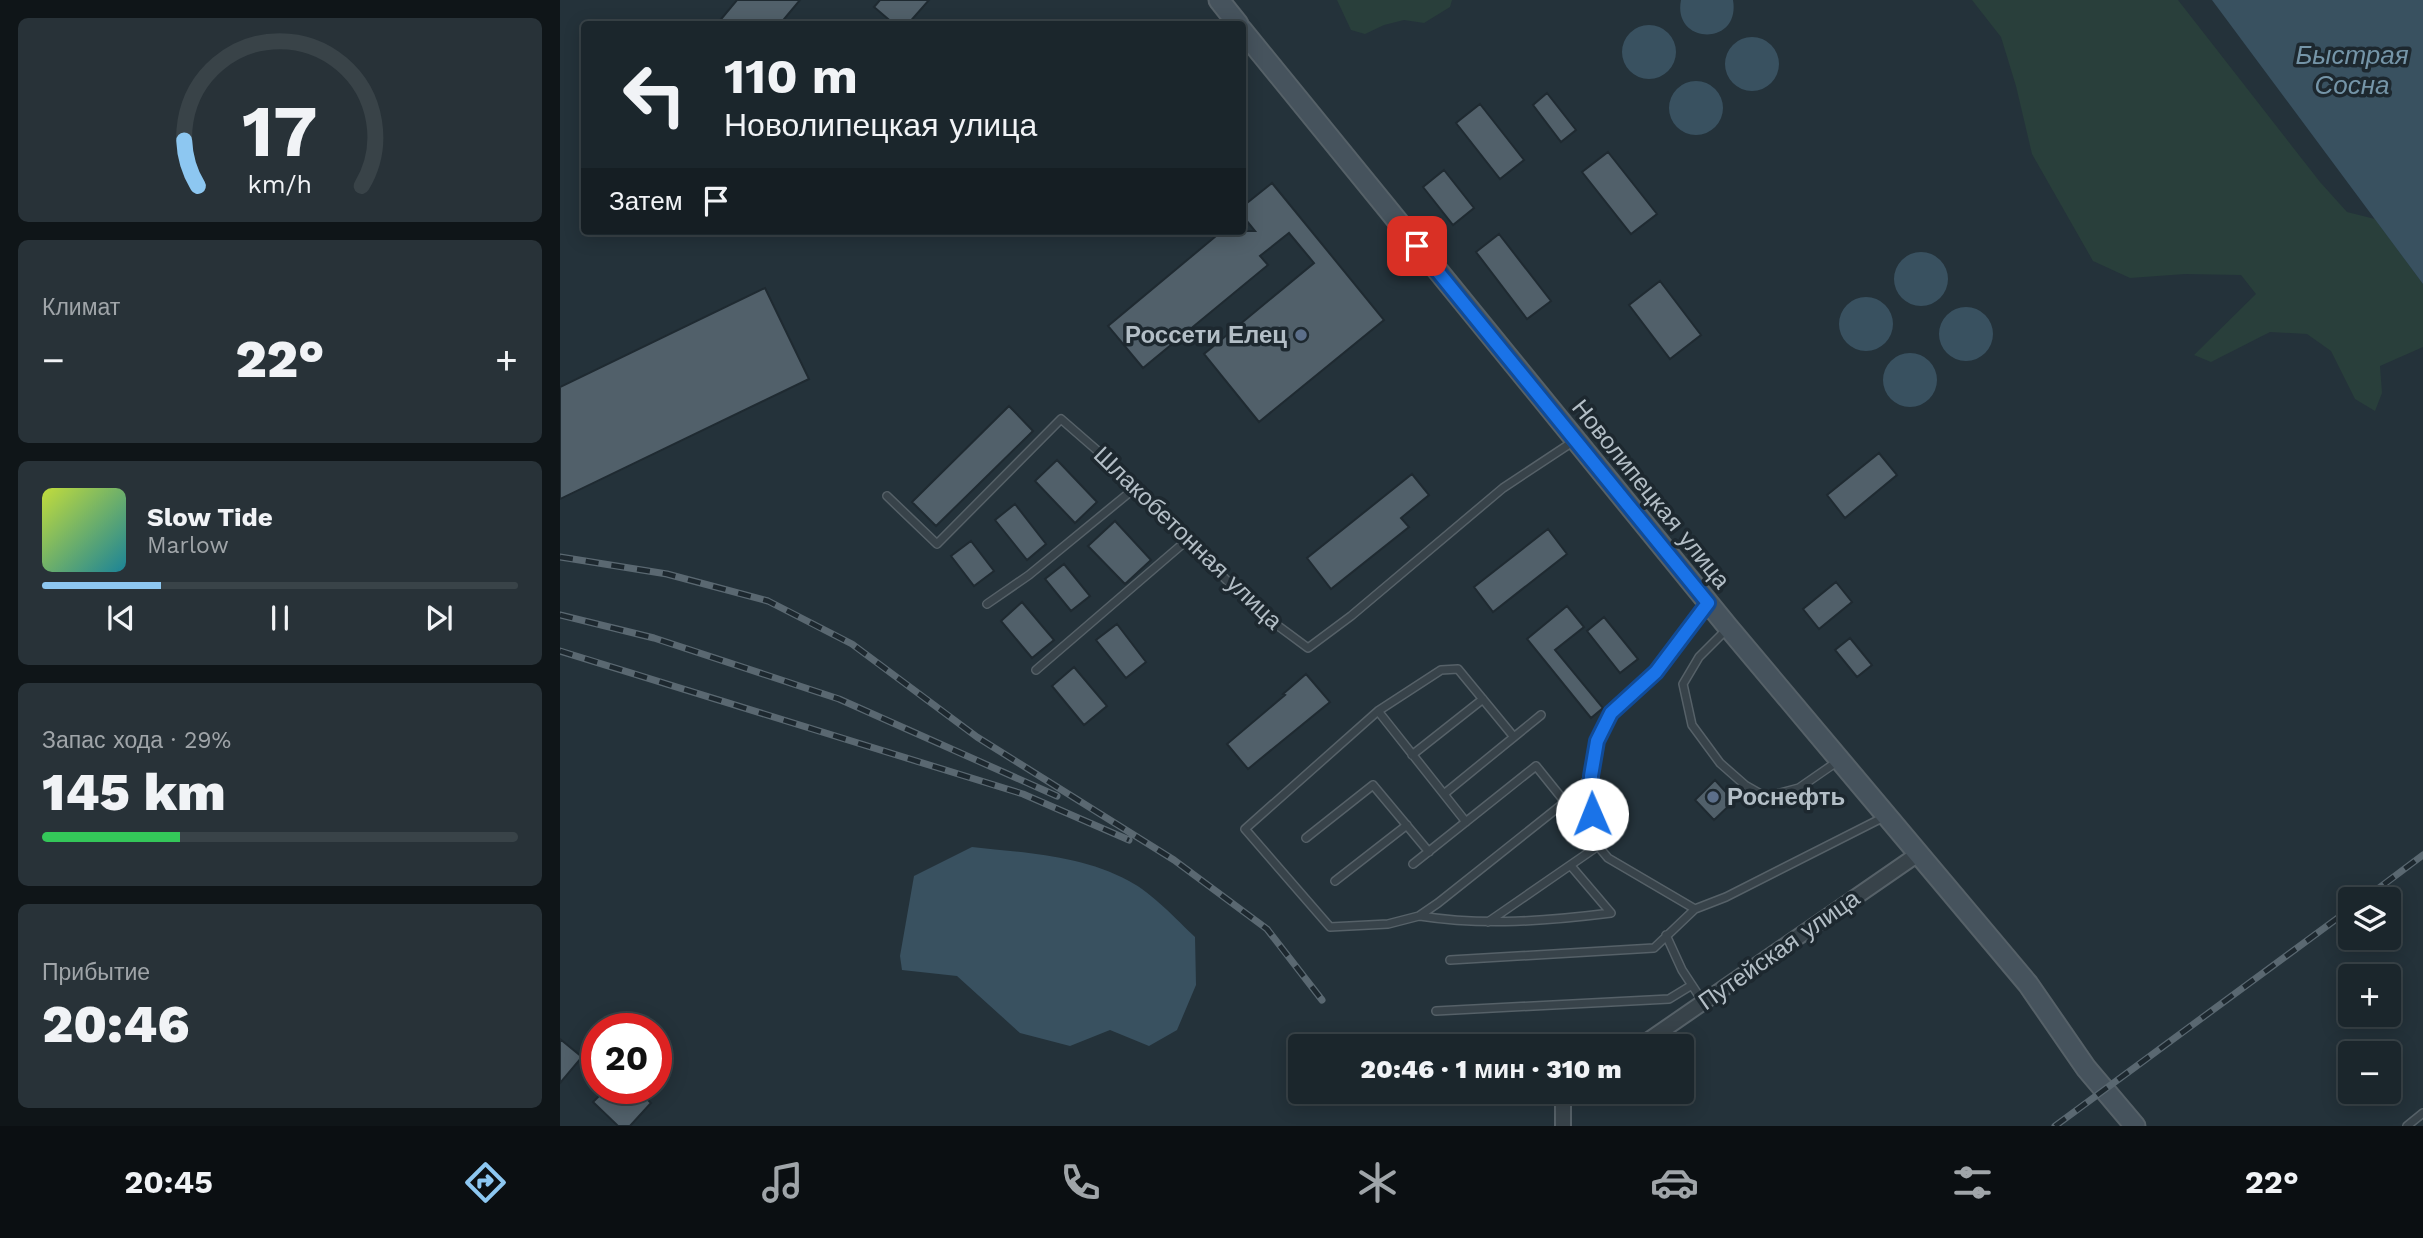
<!DOCTYPE html>
<html lang="ru">
<head>
<meta charset="utf-8">
<style>
	:root { --surface:#1b262c; --page:#283238; --text:#f1f3f6; --muted:#a0a5a9; --line:#394348; --accent:#8dc7f1 }
	body { margin:0; font-family:"Work Sans",sans-serif; background:var(--page); color:var(--text); height:100vh; display:flex; flex-direction:column; font-size:26px; white-space:nowrap }
	* { box-sizing:border-box; margin:0 }
	p { font-size:23px; color:var(--muted) }
	.icon { flex:none; width:38px; height:38px; fill:none; stroke:currentColor; stroke-width:2; stroke-linecap:round; stroke-linejoin:round }
	.map { position:relative; flex:1; overflow:hidden }
	.sheet { display:flex; flex-direction:column; gap:18px; padding:18px; background:#0f1518; width:560px }
	.sheet>* { flex:none }
	.top-card { position:absolute; left:21px; top:21px; width:665px; height:214px; border-radius:7px; box-shadow:0 4px 18px #0003,0 0 0 2px var(--line); background:#1b262c; color:var(--text); overflow:hidden }
	.buttons { position:absolute; left:1778px; top:887px; display:grid; gap:14px }
	.buttons a { display:grid; place-items:center; width:63px; height:63px; border-radius:7px; background:var(--surface); box-shadow:0 4px 18px #0003,0 0 0 2px var(--line); font-size:35px }
	.speed { position:absolute; left:21px; top:1013px; display:flex; gap:14px; font-size:35px; font-weight:700; text-align:center }
	.speed>* { display:grid; place-content:center; width:91px; height:91px; border-radius:50%; background:var(--surface); box-shadow:0 4px 18px #0003,0 0 0 2px var(--line); line-height:1 }
	.speed .limit { border:10px solid #d22; background:#fff; color:#111 }
	.pin { position:absolute; display:grid; place-items:center; width:60px; height:60px; color:#fff; margin:-30px; border-radius:14px; box-shadow:0 4px 10px #0006 }
	.me { position:absolute; width:77px; margin:-38px; rotate:359deg; stroke-linejoin:round; filter:drop-shadow(0 0 5px #0008) }
	.turn { display:flex; align-items:center; gap:24px; height:147px; padding:0 28px; font-size:32px }
	.turn .icon { width:91px; height:91px; stroke-width:2.5 }
	.turn b { display:block; font-size:49px; line-height:60px }
	.then { display:flex; align-items:center; height:66px; padding:0 28px; background:#0003; gap:14px; font-size:26px }
	.big { font-size:52px; font-weight:800; line-height:1.1 }
	.sheet .tile { flex:1; display:flex; flex-direction:column; justify-content:center; gap:10px; min-width:0; padding:0 24px; border-radius:10px; background:var(--page) }
	.sheet .dial { align-items:center; gap:0 }
	.dial svg { height:182px; overflow:visible; fill:none; stroke:var(--line); stroke-width:7; stroke-linecap:round; text-anchor:middle }
	.dial text { fill:var(--text); stroke:none }
	.song { display:flex; align-items:center; gap:21px }
	.cover { width:84px; height:84px; border-radius:10px; background:linear-gradient(135deg,hsl(70 70% 55%),hsl(190 70% 35%)) }
	.played { height:7px; border-radius:4px; background:linear-gradient(90deg,var(--accent) 25%,var(--line) 25%) }
	.keys { display:flex; justify-content:space-around; direction:ltr }
	.heat { display:flex; justify-content:space-between; align-items:center; font-size:38px; direction:ltr }
	.charge { height:10px; border-radius:5px; background:linear-gradient(90deg,#34c759 29%,var(--line) 0) }
	.trip { position:absolute; left:728px; top:1034px; width:406px; height:70px; border-radius:7px; background:var(--surface); box-shadow:0 4px 18px #0003,0 0 0 2px var(--line); font-weight:800; line-height:70px; text-align:center }
	.tab-bar { display:flex; height:112px; justify-content:space-around; align-items:center; background:#0b0f12; color:var(--muted) }
	.tab-bar .icon { width:49px; height:49px }
	.tab-bar .current { color:var(--accent) }
	.tab-bar b { font-size:32px; color:var(--text) }
	main { display:flex; flex:1; min-height:0 }
	.map>svg:first-child { display:block }
	.green { fill:#293f3b }
	.water { fill:#395160 }
	.building { fill:#51606a; stroke:#1f2a31; stroke-width:2 }
	.lines { fill:none; stroke-linecap:round; stroke-linejoin:round }
	.lane-casing { stroke:#566168; stroke-width:10 }
	.street-casing { stroke:#566168; stroke-width:18 }
	.secondary-casing { stroke:#566168; stroke-width:23 }
	.lane { stroke:#38434a; stroke-width:7 }
	.street { stroke:#38434a; stroke-width:14 }
	.secondary { stroke:#46535d; stroke-width:19 }
	.rail-casing { stroke:#5a6871; stroke-width:7 }
	.rail { stroke:#1d282f; stroke-width:4.5; stroke-dasharray:13; stroke-linecap:butt }
	.route-casing { stroke:#114b97; stroke-width:18 }
	.route { stroke:#1a73e8; stroke-width:12 }
	.service-dot { fill:#5c6f8a; stroke:#1d282f; stroke-width:2.5 }
	.labels { text-anchor:middle; dominant-baseline:central; stroke-width:7; stroke-linejoin:round; paint-order:stroke }
	.poi-label { font-size:24px; font-weight:bold; fill:#b3bec6; stroke:#1d282f; text-anchor:end }
	.street-label { font-size:24px; fill:#b3bec6; stroke:#1d282f }
	.water-label { font-size:26px; font-style:italic; fill:#7595a8; stroke:#1d282f }
</style>
</head>
<body>
<main>
<section class="sheet">
<div class="tile dial"><svg viewBox="0 0 100 80">
<path d="M14 69A42 42 0 1 1 86 69"/>
<path d="M14 69A42 42 0 0 1 8 49" stroke="#8dc7f1"/>
<text x="50" y="56" font-size="32" font-weight="700">17</text>
<text x="50" y="72" font-size="11">km/h</text>
</svg></div>
<div class="tile"><p>Климат</p>
<div class="heat"><a>−</a><b class="big">22°</b><a>+</a></div>
</div>
<div class="tile">
<div class="song"><i class="cover"></i><div><b>Slow Tide</b><p>Marlow</p></div></div>
<div class="played"></div>
<div class="keys"><svg class="icon" aria-label="previous" viewBox="0 0 24 24"><path d="M18 5L8 12l10 7zM5 5v14"/></svg><svg class="icon" aria-label="pause" viewBox="0 0 24 24"><path d="M8 5v14M16 5v14"/></svg><svg class="icon" aria-label="next" viewBox="0 0 24 24"><path d="M6 5l10 7-10 7zM19 5v14"/></svg></div>
</div>
<div class="tile"><p>Запас хода · 29%</p><b class="big">145 km</b><div class="charge"></div></div>
<div class="tile"><p>Прибытие</p><b class="big">20:46</b></div>
</section>
<div class="map">
<svg width="1863" height="1126" viewBox="0 0 1863 1126">
	<rect width="100%" height="100%" fill="#24323a"/>
	<path class="green" d="M 777,0 L 892,0 L 890,7 L 864,23 L 844,20 L 824,25 L 805,34 L 791,30 Z
		M 1412,0 L 1618,0 L 1760,182 L 1787,212 L 1815,219 L 1863,284 L 1863,347 L 1820,366 L 1822,393 L 1815,411 L 1795,399 L 1771,351 L 1747,334 L 1710,332 L 1651,362 L 1634,355 L 1696,294 L 1681,275 L 1625,274 L 1570,278 L 1533,261 L 1472,154 L 1456,86 L 1441,37 Z"/>
	<path class="water" d="M 1121,0 L 1173,0 C 1181,47 1112,45 1121,0 Z
		M 1652,0 L 1863,0 L 1863,284 Z
		M1062 52a27 27 0 1 1 54 0a27 27 0 1 1-54 0Z
		M1165 64a27 27 0 1 1 54 0a27 27 0 1 1-54 0Z
		M1109 108a27 27 0 1 1 54 0a27 27 0 1 1-54 0Z
		M1334 279a27 27 0 1 1 54 0a27 27 0 1 1-54 0Z
		M1279 324a27 27 0 1 1 54 0a27 27 0 1 1-54 0Z
		M1379 334a27 27 0 1 1 54 0a27 27 0 1 1-54 0Z
		M1323 380a27 27 0 1 1 54 0a27 27 0 1 1-54 0Z
		M 412,847 C 465,853 521,855 569,881 C 592,893 616,919 635,937 L 636,985 L 617,1030 L 589,1046 L 550,1030 L 510,1046 L 460,1033 L 397,976 L 342,970 L 340,956 L 354,876 Z"/>
	<path class="building" d="M 177,0 L 240,0 L 220,24 L 157,24 Z
		M 320,0 L 369,0 L 348,24 L 334,24 L 314,7 Z
		M 987,93 L 1016,130 L 1001,142 L 973,105 Z
		M 920,104 L 964,160 L 940,179 L 896,123 Z
		M 1048,152 L 1097,214 L 1071,234 L 1022,172 Z
		M 884,170 L 914,208 L 893,225 L 863,187 Z
		M 712,183 L 824,320 L 699,422 L 644,354 L 754,263 L 729,233 L 700,256 L 708,265 L 583,368 L 548,326 L 662,231 L 695,231 L 682,215 L 682,207 Z
		M 939,234 L 991,301 L 967,319 L 916,252 Z
		M 1100,281 L 1141,335 L 1110,359 L 1069,305 Z
		M 205,288 L 249,379 L 0,499 L 0,387 Z
		M 449,406 L 473,431 L 376,526 L 352,502 Z
		M 1319,453 L 1337,475 L 1285,518 L 1267,495 Z
		M 497,460 L 537,502 L 515,523 L 475,481 Z
		M 852,474 L 869,495 L 841,518 L 849,527 L 771,589 L 747,558 Z
		M 455,504 L 486,544 L 467,560 L 435,520 Z
		M 555,521 L 591,560 L 565,584 L 528,546 Z
		M 988,529 L 1007,554 L 933,612 L 914,587 Z
		M 411,541 L 434,571 L 414,586 L 391,556 Z
		M 504,564 L 530,596 L 511,611 L 485,579 Z
		M 1276,582 L 1292,602 L 1259,629 L 1243,609 Z
		M 462,602 L 494,640 L 472,658 L 441,621 Z
		M 1007,606 L 1024,627 L 995,650 L 1043,708 L 1031,718 L 967,639 Z
		M 1044,617 L 1078,659 L 1060,673 L 1027,631 Z
		M 557,624 L 586,662 L 566,678 L 536,640 Z
		M 1290,638 L 1312,665 L 1297,677 L 1275,650 Z
		M 514,667 L 547,706 L 524,725 L 492,686 Z
		M 746,674 L 770,702 L 688,769 L 667,744 L 725,695 L 723,694 Z
		M 1155,780 L 1174,801 L 1154,820 L 1135,800 Z
		M 0,1039 L 22,1057 L 0,1083 Z
		M 47,1088 L 56,1088 L 66,1098 L 76,1088 L 91,1103 L 70,1126 L 58,1126 L 33,1102 Z"/>
	<g class="lines">
		<g class="lane-casing">
			<path id="lane" d="M 327,496 L 377,544 L 501,419 L 547,459 L 694,608 L 748,648 L 791,616 L 943,488 L 1014,441
				M 427,604 L 469,575 L 575,488
				M 1168,628 L 1139,657 L 1123,684 L 1132,725 L 1160,763 L 1185,785 L 1206,797 L 1239,788 L 1278,761
				M 476,670 L 626,541
				M 818,711 L 906,822
				M 954,737 L 898,669 L 881,670 L 818,711 L 685,829 L 770,927 L 828,924 L 859,916 L 878,903 L 1005,802 L 1031,776
				M 852,755 L 923,699
				M 884,794 L 981,715
				M 746,838 L 813,785 L 869,852
				M 853,864 L 976,766 L 1005,802
				M 775,881 L 847,825
				M 1135,909 L 1048,858 L 1038,846 L 1032,814 L 1031,776 L 1037,741 L 1051,713 L 1096,672 L 1148,603
				M 860,916 C 924,926 987,921 1051,913 L 1011,866
				M 928,922 L 1038,846
				M 1106,935 L 1122,970 L 1143,1002
				M 890,960 L 1094,948 L 1135,909 L 1166,897 L 1326,816
				M 876,1011 L 1109,999 L 1132,985
				M 1847,1126 L 1863,1113"/>
		</g>
		<g class="street-casing">
			<path id="street" d="M 1080,1046 L 1358,854
				M 1003,1126 L 1003,1100 L 1014,1092"/>
		</g>
		<g class="secondary-casing">
			<path id="secondary" d="M 659,0 L 678,24
				M 682,30 L 1168,627 L 1468,984 L 1526,1068 L 1575,1126"/>
		</g>
		<use href="#lane" class="lane"/>
		<use href="#street" class="street"/>
		<use href="#secondary" class="secondary"/>
		<g class="rail-casing">
			<path id="rail" d="M 0,557 L 107,574 L 208,601 L 292,644 L 417,737 L 614,860 L 707,929 L 762,1000
				M 0,615 L 94,638 L 279,699 L 497,796
				M 0,651 L 463,794 L 569,840
				M 1803,900 L 1863,855
				M 1495,1126 L 1790,909"/>
		</g>
		<use href="#rail" class="rail"/>
	</g>
	<g class="lines">
		<g class="route-casing">
			<path id="route" d="M 857,246 L 1148,603 L 1096,672 L 1051,713 L 1037,741 L 1031,776 L 1032,814"/>
		</g>
		<use href="#route" class="route"/>
	</g>
	<g class="service-dot">
		<circle cx="741" cy="335" r="7"/>
		<circle cx="1153" cy="797" r="7"/>
	</g>
	<g class="labels">
		<g class="poi-label">
			<text x="727" y="335">Россети Елец</text>
			<text x="1167" y="797" text-anchor="start">Роснефть</text>
		</g>
		<g class="street-label">
			<text transform="translate(1091 494) rotate(51)">Новолипецкая улица</text>
			<text transform="translate(628 538) rotate(44)">Шлакобетонная улица</text>
			<text transform="translate(1219 950) rotate(-35)">Путейская улица</text>
		</g>
		<g class="water-label">
			<text x="1792" y="55">Быстрая<tspan x="1792" dy="30">Сосна</tspan></text>
		</g>
	</g>
</svg>
<div class="buttons">
<a><svg class="icon" aria-label="layers" viewBox="0 0 24 24"><path d="M12 4l9 5-9 5-9-5zM3 14l9 5 9-5"/></svg></a>
<a>+</a>
<a>−</a>
</div>
<div class="speed"><div class="limit">20</div></div>
<div class="pin" style="left:857px;top:246px;background:#d93025"><svg class="icon" aria-label="arrive" viewBox="0 0 24 24"><path d="M6 21V4h12l-3 4 3 4H6"/></svg></div>
<svg class="me" style="left:1032px;top:814px" viewBox="-20 -20 40 40"><circle r="19" fill="#fff"/><path d="M0-13L10 11 0 6-10 11z" fill="#1a73e8"/></svg>
<div class="trip">20:46 · 1 мин · 310 m</div>
<div class="top-card">
<div class="turn"><svg class="icon" aria-label="left" viewBox="0 0 24 24"><path d="M17 20v-9H6M10 6l-5 5 5 5"/></svg><div><b>110 m</b>Новолипецкая улица</div></div>
<div class="then">Затем<svg class="icon" aria-label="arrive" viewBox="0 0 24 24"><path d="M6 21V4h12l-3 4 3 4H6"/></svg></div>
</div>
</div>
</main>
<nav class="tab-bar">
<b>20:45</b>
<svg class="icon current" aria-label="directions" viewBox="0 0 24 24"><path d="M12 3l9 9-9 9-9-9zM9 14v-3h6M13 9l2 2-2 2"/></svg>
<svg class="icon" aria-label="music" viewBox="0 0 24 24"><path d="M9 18V5l10-2v13"/><circle cx="6" cy="18" r="3"/><circle cx="16" cy="16" r="3"/></svg>
<svg class="icon" aria-label="phone" viewBox="0 0 24 24"><path d="M5 4h4l2 5-3 2q2 4 5 5l2-3 5 2v4C11 20 4 13 5 4z"/></svg>
<svg class="icon" aria-label="climate" viewBox="0 0 24 24"><path d="M12 3v18M4 7l16 10M4 17L20 7"/></svg>
<svg class="icon" aria-label="car" viewBox="0 0 24 24"><path d="M5 17H2v-5l4-1 3-4h7l3 4 3 1v5h-3M9 17h6M6 11h13"/><circle cx="7" cy="17" r="2"/><circle cx="17" cy="17" r="2"/></svg>
<svg class="icon" aria-label="filters" viewBox="0 0 24 24"><path d="M4 7h16M4 17h16"/><circle cx="9" cy="7" r="2"/><circle cx="15" cy="17" r="2"/></svg>
<b>22°</b>
</nav>
</body>
</html>
